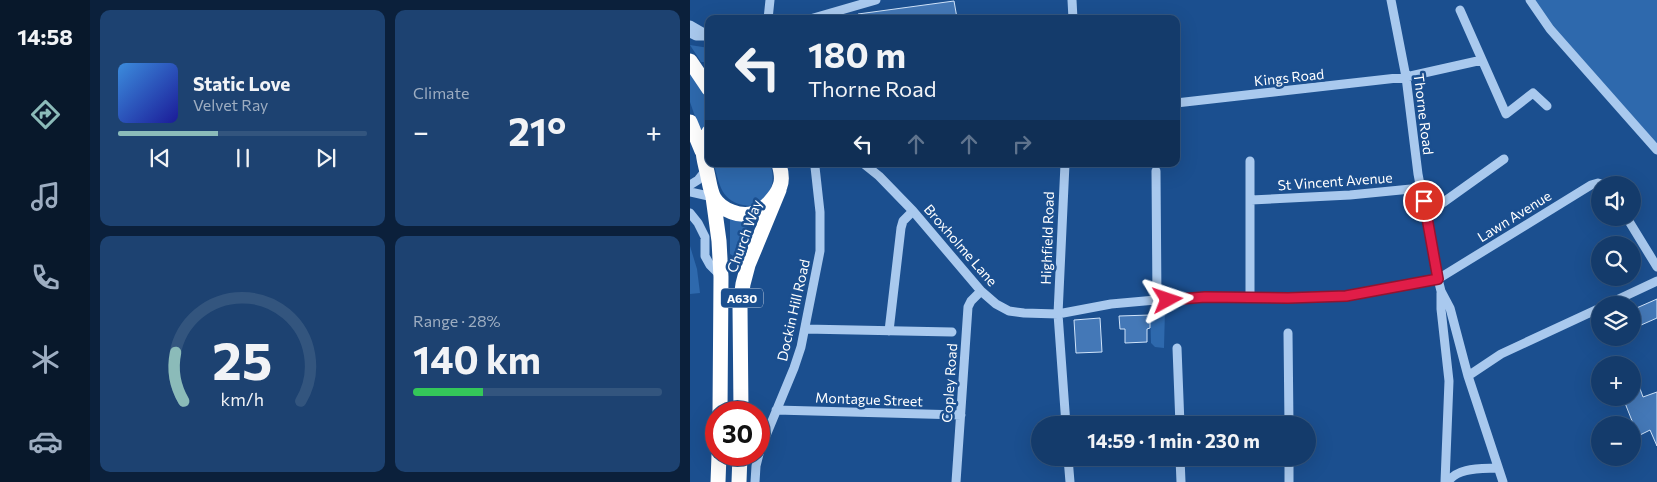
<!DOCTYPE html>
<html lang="en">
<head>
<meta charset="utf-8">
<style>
	:root { --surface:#143b6b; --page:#1d4271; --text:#f1f3f6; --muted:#9dadc1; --line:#33557e; --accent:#8bbbb9 }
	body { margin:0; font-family:Commissioner,sans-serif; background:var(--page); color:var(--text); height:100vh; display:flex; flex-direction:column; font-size:19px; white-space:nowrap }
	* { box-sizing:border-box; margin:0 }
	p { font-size:16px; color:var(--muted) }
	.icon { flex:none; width:28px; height:28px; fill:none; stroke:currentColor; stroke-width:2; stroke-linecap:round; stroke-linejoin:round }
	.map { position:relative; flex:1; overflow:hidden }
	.side { display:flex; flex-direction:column; gap:10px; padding:10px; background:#0b203b; width:600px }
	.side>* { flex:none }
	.hud { position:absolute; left:15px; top:15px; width:475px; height:152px; border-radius:10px; box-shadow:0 5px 20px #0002,0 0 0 1px var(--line); background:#143b6b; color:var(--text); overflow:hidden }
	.tools { position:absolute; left:901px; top:176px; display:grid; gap:10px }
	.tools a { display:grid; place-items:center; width:50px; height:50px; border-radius:50%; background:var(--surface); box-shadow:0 5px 20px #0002,0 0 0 1px var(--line); font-size:25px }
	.speed { position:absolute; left:15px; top:401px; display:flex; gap:10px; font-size:25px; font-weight:700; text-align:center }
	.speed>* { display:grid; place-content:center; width:65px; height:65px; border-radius:50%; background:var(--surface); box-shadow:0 5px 20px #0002,0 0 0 1px var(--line); line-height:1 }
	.speed .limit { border:8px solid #d22; background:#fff; color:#111 }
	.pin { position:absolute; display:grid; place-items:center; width:42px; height:42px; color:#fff; margin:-21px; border:2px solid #fff; border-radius:50%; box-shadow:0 1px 5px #0007 }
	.me { position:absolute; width:55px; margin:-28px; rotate:85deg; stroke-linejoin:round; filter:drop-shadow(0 0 4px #0008) }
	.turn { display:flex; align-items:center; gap:18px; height:105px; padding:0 20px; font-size:22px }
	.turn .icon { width:65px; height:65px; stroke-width:2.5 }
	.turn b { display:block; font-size:35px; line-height:42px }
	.lanes { display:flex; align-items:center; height:48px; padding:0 20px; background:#0003; justify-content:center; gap:25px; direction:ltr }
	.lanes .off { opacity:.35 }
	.big { font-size:38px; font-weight:700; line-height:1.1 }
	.side .widget { flex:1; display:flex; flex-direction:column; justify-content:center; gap:8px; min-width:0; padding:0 18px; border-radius:10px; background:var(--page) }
	.side .dial { align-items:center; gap:0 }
	.dial svg { height:130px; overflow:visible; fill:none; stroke:var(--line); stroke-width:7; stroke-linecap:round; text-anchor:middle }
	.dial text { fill:var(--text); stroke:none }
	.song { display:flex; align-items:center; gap:15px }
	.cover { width:60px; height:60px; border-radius:8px; background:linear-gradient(135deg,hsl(210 70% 55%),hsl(240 70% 35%)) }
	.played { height:5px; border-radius:2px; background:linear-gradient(90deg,var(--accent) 40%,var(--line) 40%) }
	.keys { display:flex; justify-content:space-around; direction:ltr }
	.heat { display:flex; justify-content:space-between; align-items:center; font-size:28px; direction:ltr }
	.charge { height:8px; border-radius:4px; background:linear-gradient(90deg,#34c759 28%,var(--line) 0) }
	.side .tiles { flex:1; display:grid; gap:10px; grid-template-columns:repeat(2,1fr) }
	.trip { position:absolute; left:341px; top:416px; width:285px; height:50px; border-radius:25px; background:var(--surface); box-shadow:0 5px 20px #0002,0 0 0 1px var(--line); font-weight:700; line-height:50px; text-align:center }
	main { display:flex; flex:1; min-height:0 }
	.tab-bar { display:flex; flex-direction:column; width:90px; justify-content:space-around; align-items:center; background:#08182b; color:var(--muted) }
	.tab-bar .icon { width:35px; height:35px }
	.tab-bar .selected { color:var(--accent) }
	.tab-bar b { font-size:22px; color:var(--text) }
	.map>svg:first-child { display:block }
	.green { fill:#2e69ad }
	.building { fill:#4478b7; stroke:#cfe3fa }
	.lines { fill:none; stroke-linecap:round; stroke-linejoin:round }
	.minor { stroke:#a9c9ee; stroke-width:9 }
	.highway { stroke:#fff; stroke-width:15 }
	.route-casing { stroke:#92132f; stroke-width:12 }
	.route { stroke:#e11d48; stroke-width:9 }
	.labels { text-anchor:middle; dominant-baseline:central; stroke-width:5; stroke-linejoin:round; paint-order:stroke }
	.shield { fill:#1b4f8f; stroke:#bbcadd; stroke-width:1 }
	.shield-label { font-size:12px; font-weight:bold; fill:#fff }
	.street-label { font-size:14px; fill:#fff; stroke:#1b4f8f }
</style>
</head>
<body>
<main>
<nav class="tab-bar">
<b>14:58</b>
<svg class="icon selected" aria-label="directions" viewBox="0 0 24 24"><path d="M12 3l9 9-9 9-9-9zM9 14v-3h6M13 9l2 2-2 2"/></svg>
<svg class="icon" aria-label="music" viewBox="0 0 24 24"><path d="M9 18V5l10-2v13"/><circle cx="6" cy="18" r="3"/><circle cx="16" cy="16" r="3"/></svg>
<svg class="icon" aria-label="phone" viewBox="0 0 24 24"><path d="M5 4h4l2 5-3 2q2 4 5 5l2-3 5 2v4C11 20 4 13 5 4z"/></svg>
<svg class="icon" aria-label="climate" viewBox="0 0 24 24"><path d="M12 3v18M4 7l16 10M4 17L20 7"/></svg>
<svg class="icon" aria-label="car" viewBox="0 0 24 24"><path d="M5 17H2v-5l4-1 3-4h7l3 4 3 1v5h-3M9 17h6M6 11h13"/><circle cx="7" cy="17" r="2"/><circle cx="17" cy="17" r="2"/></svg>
</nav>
<section class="side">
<div class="tiles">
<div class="widget">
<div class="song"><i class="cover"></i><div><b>Static Love</b><p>Velvet Ray</p></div></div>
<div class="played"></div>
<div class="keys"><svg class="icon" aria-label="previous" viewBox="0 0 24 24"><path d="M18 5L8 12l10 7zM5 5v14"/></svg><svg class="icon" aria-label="pause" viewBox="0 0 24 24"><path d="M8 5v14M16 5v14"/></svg><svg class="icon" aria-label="next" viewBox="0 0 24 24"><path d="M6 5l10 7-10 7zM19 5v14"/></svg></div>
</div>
<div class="widget"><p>Climate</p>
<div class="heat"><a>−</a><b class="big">21°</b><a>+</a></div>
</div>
<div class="widget dial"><svg viewBox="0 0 100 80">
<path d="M14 69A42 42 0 1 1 86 69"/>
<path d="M14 69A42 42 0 0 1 9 39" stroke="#8bbbb9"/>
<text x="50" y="56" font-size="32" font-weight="700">25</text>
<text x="50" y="72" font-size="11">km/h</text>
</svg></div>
<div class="widget"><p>Range · 28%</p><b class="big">140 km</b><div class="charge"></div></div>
</div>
</section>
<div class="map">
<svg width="967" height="482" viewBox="0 0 967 482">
	<rect width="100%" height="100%" fill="#1b4f8f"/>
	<path class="green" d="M 840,0 L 967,0 L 967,151 Z
		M 0,45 L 19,48 L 19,65 L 16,62 L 11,62 Z
		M 0,73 L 19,100 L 19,121 L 10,131 L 0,102 Z
		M 24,164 L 80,164 C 87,183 80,196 63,206 C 33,205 30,189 24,164 Z
		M 40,219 L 59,221 L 45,257 L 40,254 Z
		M 0,246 L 7,269 L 10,293 L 0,294 Z
		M 460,309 L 463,309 L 465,312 L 475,310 L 474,348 L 465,347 L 461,343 Z"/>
	<path class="building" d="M 264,1 L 267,18 L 169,19 L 168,14 Z
		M 967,299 L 967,318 L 942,329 L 942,310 Z
		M 460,315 L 460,328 L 457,329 L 457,342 L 435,343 L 435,329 L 430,329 L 429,316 Z
		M 410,318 L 412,352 L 386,353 L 384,320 Z
		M 949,386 L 953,397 L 967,392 L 967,446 L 960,430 L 948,436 L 933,398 L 942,398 L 942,389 Z"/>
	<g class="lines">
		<path class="minor" d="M 382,0 L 383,19
			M 701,0 L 716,77 L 728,174 L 748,279 L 751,291 L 760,308 L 778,376 L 813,482
			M 840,0 L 860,29 L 967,150
			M 770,10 L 816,114 L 843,93 L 857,106
			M 78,19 L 80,0
			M 120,19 L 186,0
			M 0,25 L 19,36
			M 0,33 L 6,36 L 19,36
			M 486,103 L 716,77 L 792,60
			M 560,161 L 560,297
			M 174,164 L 189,176 L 223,211 L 291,291 L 306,304 L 319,311 L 334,313 L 368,314 L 421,304 L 488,298 L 656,296 L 748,279 L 901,185 L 908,183 L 916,185
			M 375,164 L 368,314 L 376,425
			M 466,171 L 467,301
			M 0,185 L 8,180 L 16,170
			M 0,192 L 23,197
			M 561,200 L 660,195 L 731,188
			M 0,213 L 8,223 L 15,237 L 15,256 L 20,265 L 31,276
			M 737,214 L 814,159
			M 937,218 L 967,267
			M 751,293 L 751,309 L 759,381 L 755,482
			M 916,305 L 967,281
			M 115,329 L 262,332
			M 199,331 L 211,228 L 213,221 L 223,211
			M 598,333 L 599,425
			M 487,348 L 490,425
			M 778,376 L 811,354 L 910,308
			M 86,410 L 271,415
			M 378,458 L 380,482
			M 490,458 L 491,482
			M 65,482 L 66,466 L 70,450 L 104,368 L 111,347 L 130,251 L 130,212 L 125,167
			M 266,482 L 278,307 L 281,301 L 291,291
			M 599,482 L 599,458
			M 758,482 C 767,467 792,469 808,468"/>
		<path class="highway" d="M 0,61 L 19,89
			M 0,122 L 12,151
			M 19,132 C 10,148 13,155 17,172 C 19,180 20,191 24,198 C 31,210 51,218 64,213 C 74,210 87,196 90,186 C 93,179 91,171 89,164
			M 23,197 L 29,241 L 31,277 L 30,412
			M 51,412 L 50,306 L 53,284 L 58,265 L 89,190
			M 28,482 L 29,455
			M 49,482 L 50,455"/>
	</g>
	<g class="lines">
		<g class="route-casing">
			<path id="route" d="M 478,300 L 515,297 L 598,298 L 656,296 L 748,279 L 734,201"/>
		</g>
		<use href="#route" class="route"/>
	</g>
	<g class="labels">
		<rect class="shield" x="31" y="288.5" width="42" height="19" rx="4"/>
		<g class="shield-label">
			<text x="52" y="298">A630</text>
		</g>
		<g class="street-label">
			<text transform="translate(599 77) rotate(-6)">Kings Road</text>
			<text transform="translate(734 114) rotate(83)">Thorne Road</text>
			<text transform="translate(645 181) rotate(-4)">St Vincent Avenue</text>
			<text transform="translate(824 216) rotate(-32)">Lawn Avenue</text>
			<text transform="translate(54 236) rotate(-70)">Church Way</text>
			<text transform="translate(357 238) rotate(-88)">Highfield Road</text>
			<text transform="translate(271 245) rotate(49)">Broxholme Lane</text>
			<text transform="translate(103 310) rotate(-77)">Dockin Hill Road</text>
			<text transform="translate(259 383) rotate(-86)">Copley Road</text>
			<text transform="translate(179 399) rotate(2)">Montague Street</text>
		</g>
	</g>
</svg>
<div class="tools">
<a><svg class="icon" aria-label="sound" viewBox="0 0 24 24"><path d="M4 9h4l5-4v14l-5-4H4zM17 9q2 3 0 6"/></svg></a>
<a><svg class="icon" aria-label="search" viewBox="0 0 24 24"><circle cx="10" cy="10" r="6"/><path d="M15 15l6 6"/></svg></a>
<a><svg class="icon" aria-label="layers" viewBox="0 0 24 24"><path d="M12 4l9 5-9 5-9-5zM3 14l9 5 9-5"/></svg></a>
<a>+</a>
<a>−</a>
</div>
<div class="speed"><div class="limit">30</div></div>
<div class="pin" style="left:734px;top:201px;background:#d93025"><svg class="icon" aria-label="arrive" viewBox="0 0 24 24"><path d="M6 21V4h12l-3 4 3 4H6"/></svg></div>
<svg class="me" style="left:478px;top:300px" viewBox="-20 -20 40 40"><path d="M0-17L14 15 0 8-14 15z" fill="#e11d48" stroke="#fff" stroke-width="4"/></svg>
<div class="trip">14:59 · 1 min · 230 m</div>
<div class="hud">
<div class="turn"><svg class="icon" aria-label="left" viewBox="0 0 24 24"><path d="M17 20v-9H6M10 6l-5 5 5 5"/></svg><div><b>180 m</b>Thorne Road</div></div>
<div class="lanes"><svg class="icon" aria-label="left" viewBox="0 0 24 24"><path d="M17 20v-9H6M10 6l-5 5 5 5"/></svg><svg class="icon off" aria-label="ahead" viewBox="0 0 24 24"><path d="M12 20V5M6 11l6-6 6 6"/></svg><svg class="icon off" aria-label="ahead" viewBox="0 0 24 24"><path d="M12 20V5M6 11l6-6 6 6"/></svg><svg class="icon off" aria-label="right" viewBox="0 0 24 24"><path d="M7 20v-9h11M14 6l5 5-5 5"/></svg></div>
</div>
</div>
</main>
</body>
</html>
